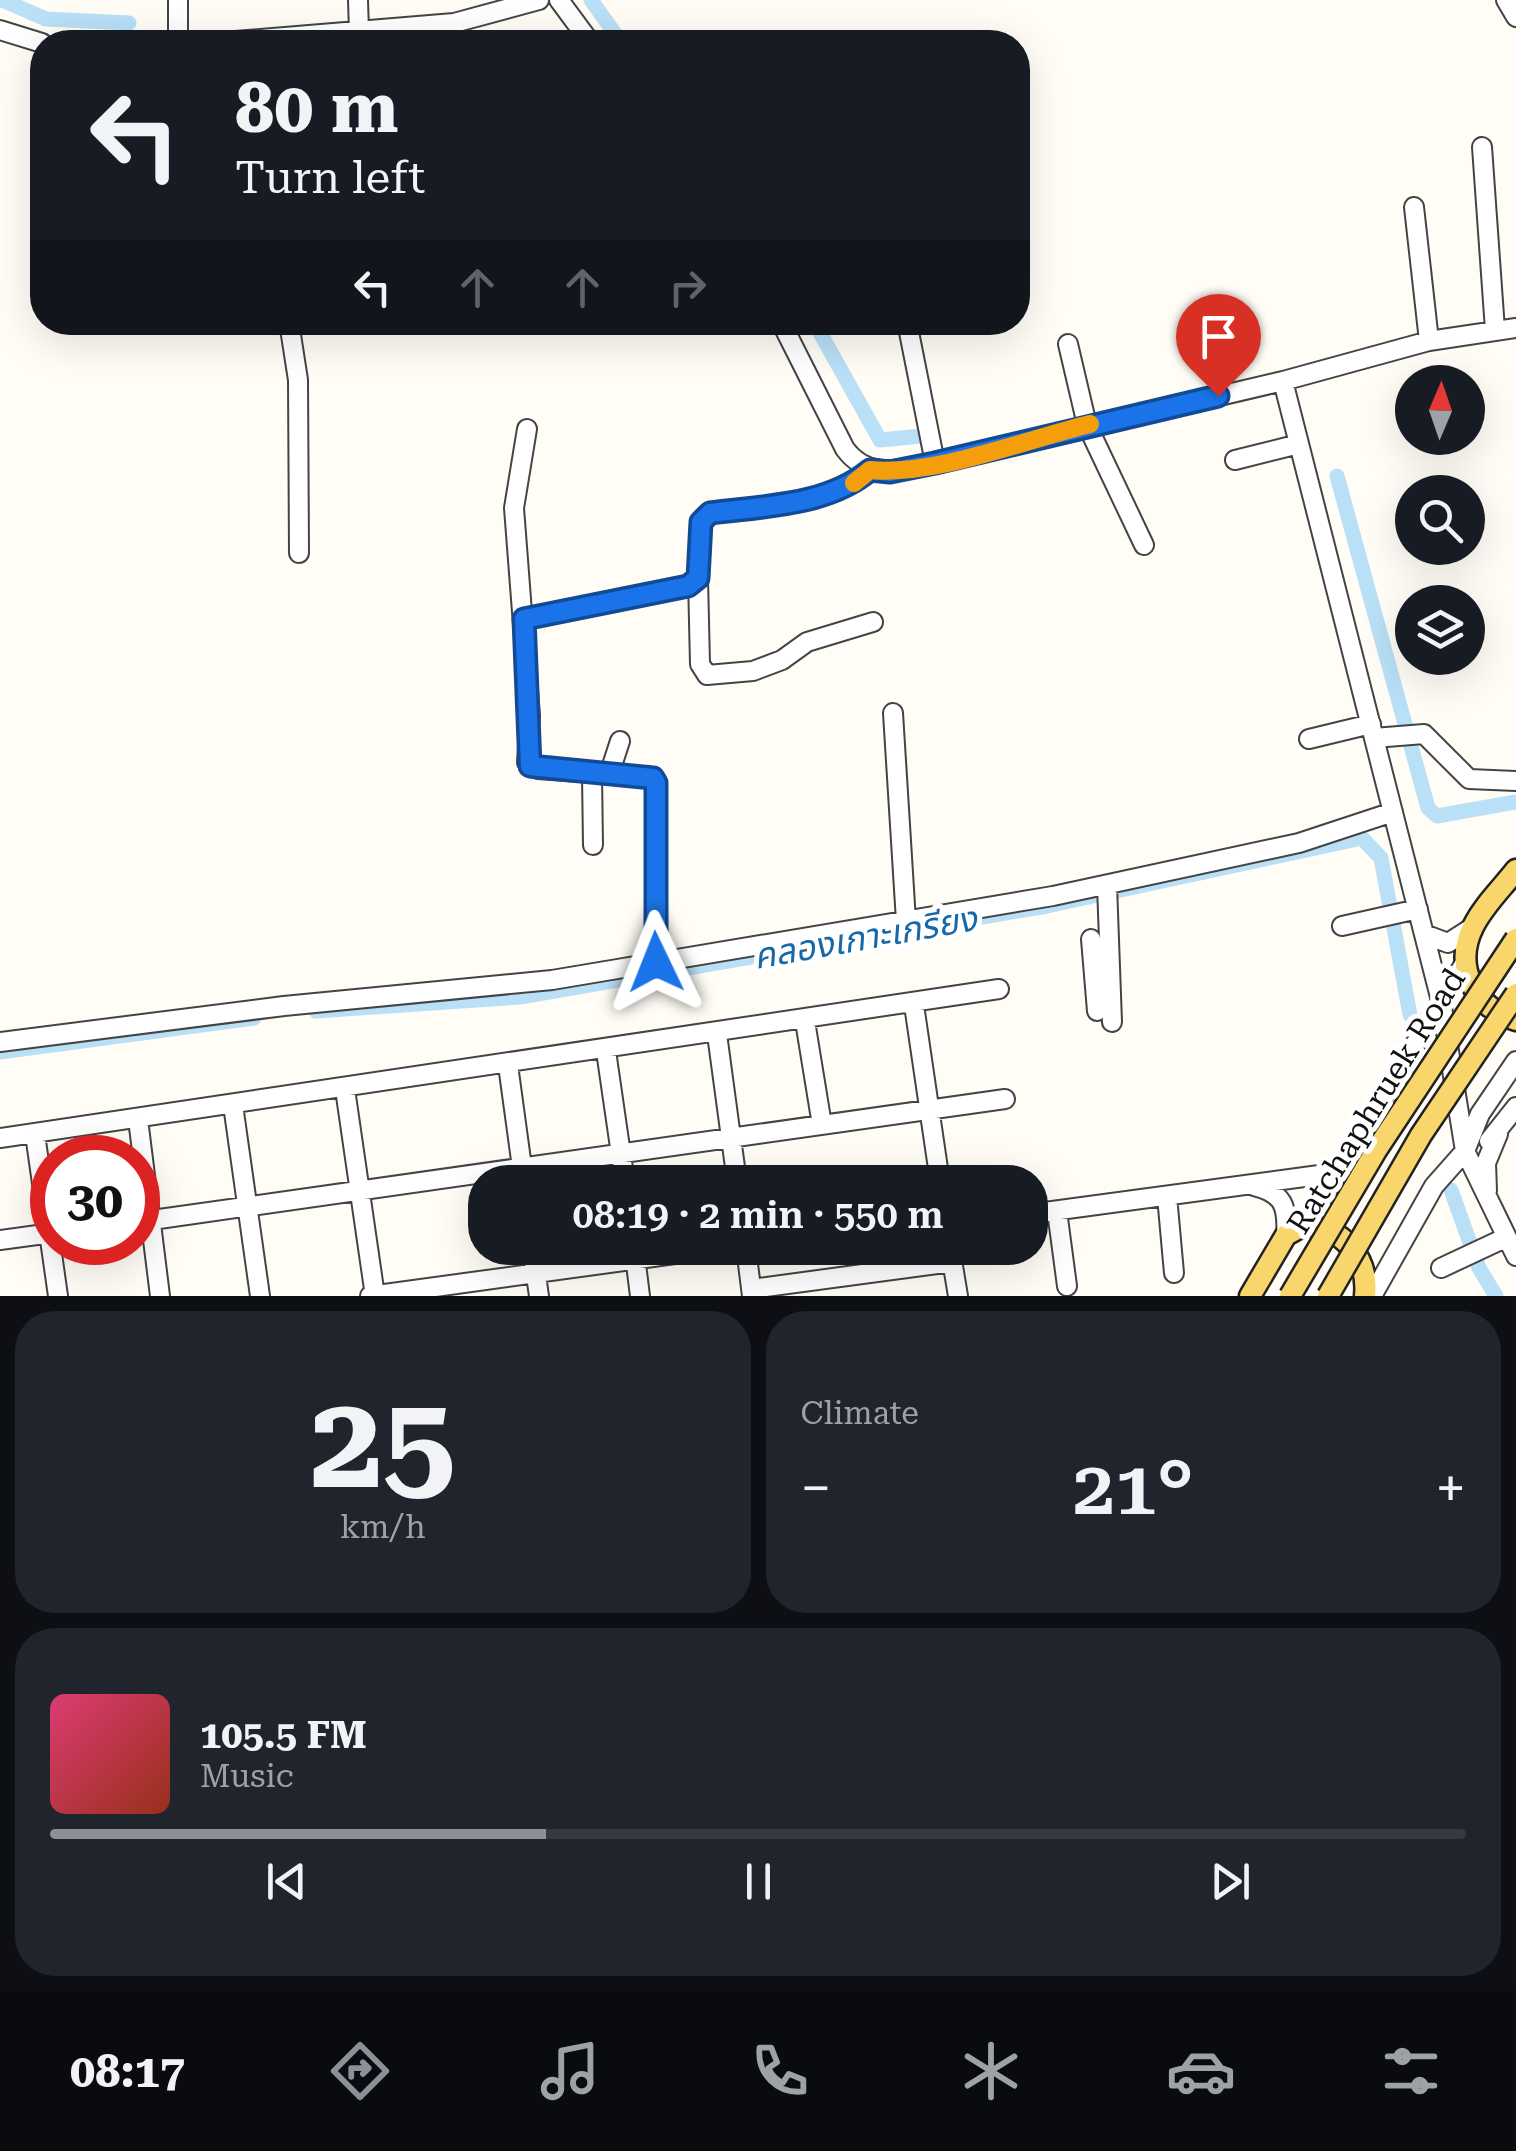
<!DOCTYPE html>
<html lang="en">
<head>
<meta charset="utf-8">
<style>
	:root { --surface:#171b24; --page:#20242c; --text:#f1f3f6; --muted:#9ea1a6; --line:#363941; --accent:#8c9099 }
	body { margin:0; font-family:"Roboto Serif","Noto Sans Thai",serif; background:var(--page); color:var(--text); height:100vh; display:flex; flex-direction:column; font-size:38px; white-space:nowrap }
	* { box-sizing:border-box; margin:0 }
	p { font-size:32px; color:var(--muted) }
	.icon { flex:none; width:55px; height:55px; fill:none; stroke:currentColor; stroke-width:2; stroke-linecap:round; stroke-linejoin:round }
	.map { position:relative; height:1296px; overflow:hidden }
	.side { display:flex; flex-direction:column; gap:15px; padding:15px; background:#0d0f14; flex:1 }
	.side>* { flex:none }
	.hud { position:absolute; left:30px; top:30px; width:1000px; height:305px; border-radius:40px; box-shadow:0 10px 40px #0002; background:#171b24; color:var(--text); overflow:hidden }
	.needle { width:65px; rotate:2deg }
	.fabs { position:absolute; left:1395px; top:365px; display:grid; gap:20px }
	.fabs a { display:grid; place-items:center; width:90px; height:90px; border-radius:50%; background:var(--surface); box-shadow:0 10px 40px #0002; font-size:50px }
	.speed { position:absolute; left:30px; top:1135px; display:flex; gap:20px; font-size:50px; font-weight:700; text-align:center }
	.speed>* { display:grid; place-content:center; width:130px; height:130px; border-radius:50%; background:var(--surface); box-shadow:0 10px 40px #0002; line-height:1 }
	.speed .limit { border:15px solid #d22; background:#fff; color:#111 }
	.pin { position:absolute; display:grid; place-items:center; width:85px; height:85px; color:#fff; margin:-102px -42px; border-radius:50% 50% 50% 0; rotate:-45deg; box-shadow:0 0 10px #0007 }
	.pin .icon { rotate:45deg }
	.me { position:absolute; width:110px; margin:-55px; rotate:358deg; stroke-linejoin:round; filter:drop-shadow(0 0 8px #0008) }
	.turn { display:flex; align-items:center; gap:35px; height:210px; padding:0 40px; font-size:45px }
	.turn .icon { width:130px; height:130px; stroke-width:2.5 }
	.turn b { display:block; font-size:70px; line-height:85px }
	.lanes { display:flex; align-items:center; height:95px; padding:0 40px; background:#0003; justify-content:center; gap:50px; direction:ltr }
	.lanes .off { opacity:.35 }
	.big { font-size:75px; font-weight:600; line-height:1.1 }
	.side .card { flex:1; display:flex; flex-direction:column; justify-content:center; gap:15px; min-width:0; padding:0 35px; border-radius:40px; background:var(--page) }
	.side .dial { align-items:center; gap:0 }
	.dial b { font-size:130px; line-height:1 }
	.song { display:flex; align-items:center; gap:30px }
	.cover { width:120px; height:120px; border-radius:15px; background:linear-gradient(135deg,hsl(340 70% 55%),hsl(10 70% 35%)) }
	.played { height:10px; border-radius:5px; background:linear-gradient(90deg,var(--accent) 35%,var(--line) 35%) }
	.keys { display:flex; justify-content:space-around; direction:ltr }
	.heat { display:flex; justify-content:space-between; align-items:center; font-size:55px; direction:ltr }
	.side .tiles { flex:1; display:grid; gap:15px; grid-template-columns:1fr 1fr }
	.card:last-child { grid-column:span 2 }
	.trip { position:absolute; left:468px; top:1165px; width:580px; height:100px; border-radius:40px; background:var(--surface); box-shadow:0 10px 40px #0002; font-weight:600; line-height:100px; text-align:center }
	.dock { display:flex; height:160px; justify-content:space-around; align-items:center; background:#090b0e; color:var(--muted) }
	.dock .icon { width:70px; height:70px }
	.dock .active { color:var(--accent) }
	.dock b { font-size:45px; color:var(--text) }
	.map>svg:first-child { display:block }
	.lines { fill:none; stroke-linecap:round; stroke-linejoin:round }
	.canal { stroke:#b9e0f7; stroke-width:15 }
	.minor-tunnel { stroke:#dbdad3; stroke-width:18; stroke-dasharray:18 9; stroke-linecap:butt }
	.minor-casing { stroke:#444; stroke-width:22 }
	.major-casing { stroke:#222; stroke-width:25 }
	.minor { stroke:#fff; stroke-width:18 }
	.major { stroke:#f9d66b; stroke-width:20 }
	.major-bridge-casing { stroke:#222; stroke-width:25; stroke-linecap:butt }
	.major-bridge { stroke:#f9d66b; stroke-width:20 }
	.route-casing { stroke:#114b97; stroke-width:25 }
	.route { stroke:#1a73e8; stroke-width:18 }
	.slow { stroke:#f59e0b; stroke-width:18 }
	.labels { text-anchor:middle; dominant-baseline:central; stroke-width:10; stroke-linejoin:round; paint-order:stroke }
	.street-label { font-size:32px; fill:#111; stroke:#fff }
	.water-label { font-size:35px; font-style:italic; fill:#1768a6; stroke:#fff }
</style>
</head>
<body>
<div class="map">
<svg width="1516" height="1296" viewBox="0 0 1516 1296">
	<rect width="100%" height="100%" fill="#fffdf5"/>
	<g class="lines">
		<path class="canal" d="M 2,0 L 46,19 L 129,23
			M 591,0 L 621,42
			M 814,322 L 880,440 L 922,436
			M 1337,476 L 1428,808 L 1437,816 L 1516,802
			M 316,1011 L 520,997 L 1047,906 L 1362,838 L 1381,858 L 1410,1015
			M 0,1052 L 254,1018
			M 1451,1190 L 1479,1268 L 1496,1296"/>
		<path class="minor-tunnel" d="M 405,40 L 405,42"/>
		<g class="minor-casing">
			<path id="minor" d="M 178,0 L 178,42
				M 358,0 L 359,32
				M 559,0 L 590,42
				M 1506,0 L 1516,17
				M 0,30 L 42,43
				M 223,42 L 454,23 L 539,0
				M 1482,147 L 1495,330
				M 1414,207 L 1429,341
				M 289,322 L 298,380 L 299,553
				M 781,322 L 845,449 C 869,481 901,469 935,463 L 1283,381 L 1441,1001 L 1465,1151 L 1516,1256
				M 907,322 L 935,463
				M 1068,344 L 1087,425 L 1144,545
				M 1283,381 L 1429,341 L 1516,328
				M 527,429 L 514,508 L 530,716 L 527,762 L 538,769 L 648,777 L 657,783 L 656,963
				M 1235,460 L 1299,444
				M 698,579 L 700,664 L 707,675 L 753,671 L 782,660 L 807,642 L 873,622
				M 524,619 L 687,586 L 698,579 L 701,522 L 709,513 C 763,505 827,506 870,470
				M 893,713 L 906,921
				M 1374,738 L 1424,734 L 1469,779 L 1516,781
				M 1309,739 L 1371,724
				M 592,775 L 593,845
				M 609,775 L 620,741
				M 1107,885 L 1112,1022
				M 1342,926 L 1418,909
				M 1424,934 L 1448,943 L 1473,927
				M 1091,939 L 1097,1011
				M 914,1005 L 940,1182
				M 805,1021 L 822,1125
				M 717,1034 L 737,1182
				M 0,1042 L 284,1006 L 552,980 L 1053,896 L 1299,843 L 1393,812
				M 606,1051 L 625,1182
				M 508,1065 L 524,1182
				M 345,1089 L 375,1296
				M 233,1105 L 260,1296
				M 138,1119 L 160,1296
				M 35,1134 L 58,1296
				M 0,1138 L 999,989
				M 1489,1141 L 1516,1107
				M 1254,1186 C 1283,1193 1288,1206 1286,1235
				M 1487,1191 L 1486,1163 L 1498,1134
				M 1167,1196 L 1174,1273
				M 1057,1211 L 1067,1286
				M 1030,1214 L 1334,1173
				M 138,1222 L 1005,1099
				M 1304,1225 L 1466,961
				M 0,1240 L 52,1233
				M 532,1248 L 539,1296
				M 634,1248 L 640,1296
				M 746,1248 L 752,1296
				M 950,1248 L 958,1296
				M 1441,1268 L 1505,1238
				M 751,1289 L 952,1262
				M 370,1296 L 719,1248
				M 1372,1296 L 1434,1186 L 1465,1151 L 1480,1114 L 1516,1061"/>
		</g>
		<g class="major-casing">
			<path id="major" d="M 1516,870 C 1502,888 1483,906 1473,927 C 1453,967 1475,1008 1516,1020
				M 1250,1296 L 1286,1235 L 1304,1225 C 1343,1227 1369,1258 1365,1296"/>
		</g>
		<use href="#minor" class="minor"/>
		<use href="#major" class="major"/>
		<g class="major-bridge-casing">
			<path id="major-bridge" d="M 1290,1296 L 1377,1149 L 1516,939
				M 1328,1296 L 1421,1135 L 1516,994"/>
		</g>
		<use href="#major-bridge" class="major-bridge"/>
	</g>
	<g class="lines">
		<g class="route-casing">
			<path id="route" d="M 656,962 L 656,783 L 653,778 L 530,766 L 524,619 L 688,586 L 698,578 L 701,522 L 710,513 C 763,506 827,506 870,470 L 890,472 L 935,463 L 1218,396"/>
		</g>
		<use href="#route" class="route"/>
		<path class="slow" d="M 854,483 L 870,470 C 935,476 1025,440 1090,424"/>
	</g>
	<g class="labels">
		<g class="street-label">
			<text transform="translate(1376 1101) rotate(-58)">Ratchaphruek Road</text>
		</g>
		<g class="water-label">
			<text transform="translate(865 938) rotate(-10)">คลองเกาะเกรียง</text>
		</g>
	</g>
</svg>
<div class="fabs">
<a><svg class="needle" viewBox="-14 -14 28 28"><path d="M0-13l5 13h-10z" fill="#e53935"/><path d="M0 13l5-13h-10z" fill="#9ea1a6"/></svg></a>
<a><svg class="icon" aria-label="search" viewBox="0 0 24 24"><circle cx="10" cy="10" r="6"/><path d="M15 15l6 6"/></svg></a>
<a><svg class="icon" aria-label="layers" viewBox="0 0 24 24"><path d="M12 4l9 5-9 5-9-5zM3 14l9 5 9-5"/></svg></a>
</div>
<div class="speed"><div class="limit">30</div></div>
<div class="pin" style="left:1218px;top:396px;background:#d93025"><svg class="icon" aria-label="arrive" viewBox="0 0 24 24"><path d="M6 21V4h12l-3 4 3 4H6"/></svg></div>
<svg class="me" style="left:656px;top:962px" viewBox="-20 -20 40 40"><path d="M0-17L14 15 0 8-14 15z" fill="#1a73e8" stroke="#fff" stroke-width="4"/></svg>
<div class="trip">08:19 · 2 min · 550 m</div>
<div class="hud">
<div class="turn"><svg class="icon" aria-label="left" viewBox="0 0 24 24"><path d="M17 20v-9H6M10 6l-5 5 5 5"/></svg><div><b>80 m</b>Turn left</div></div>
<div class="lanes"><svg class="icon" aria-label="left" viewBox="0 0 24 24"><path d="M17 20v-9H6M10 6l-5 5 5 5"/></svg><svg class="icon off" aria-label="ahead" viewBox="0 0 24 24"><path d="M12 20V5M6 11l6-6 6 6"/></svg><svg class="icon off" aria-label="ahead" viewBox="0 0 24 24"><path d="M12 20V5M6 11l6-6 6 6"/></svg><svg class="icon off" aria-label="right" viewBox="0 0 24 24"><path d="M7 20v-9h11M14 6l5 5-5 5"/></svg></div>
</div>
</div>
<section class="side">
<div class="tiles">
<div class="card dial"><b>25</b><p>km/h</p></div>
<div class="card"><p>Climate</p>
<div class="heat"><a>−</a><b class="big">21°</b><a>+</a></div>
</div>
<div class="card">
<div class="song"><i class="cover"></i><div><b>105.5 FM</b><p>Music</p></div></div>
<div class="played"></div>
<div class="keys"><svg class="icon" aria-label="previous" viewBox="0 0 24 24"><path d="M18 5L8 12l10 7zM5 5v14"/></svg><svg class="icon" aria-label="pause" viewBox="0 0 24 24"><path d="M8 5v14M16 5v14"/></svg><svg class="icon" aria-label="next" viewBox="0 0 24 24"><path d="M6 5l10 7-10 7zM19 5v14"/></svg></div>
</div>
</div>
</section>
<nav class="dock">
<b>08:17</b>
<svg class="icon active" aria-label="directions" viewBox="0 0 24 24"><path d="M12 3l9 9-9 9-9-9zM9 14v-3h6M13 9l2 2-2 2"/></svg>
<svg class="icon" aria-label="music" viewBox="0 0 24 24"><path d="M9 18V5l10-2v13"/><circle cx="6" cy="18" r="3"/><circle cx="16" cy="16" r="3"/></svg>
<svg class="icon" aria-label="phone" viewBox="0 0 24 24"><path d="M5 4h4l2 5-3 2q2 4 5 5l2-3 5 2v4C11 20 4 13 5 4z"/></svg>
<svg class="icon" aria-label="climate" viewBox="0 0 24 24"><path d="M12 3v18M4 7l16 10M4 17L20 7"/></svg>
<svg class="icon" aria-label="car" viewBox="0 0 24 24"><path d="M5 17H2v-5l4-1 3-4h7l3 4 3 1v5h-3M9 17h6M6 11h13"/><circle cx="7" cy="17" r="2"/><circle cx="17" cy="17" r="2"/></svg>
<svg class="icon" aria-label="filters" viewBox="0 0 24 24"><path d="M4 7h16M4 17h16"/><circle cx="9" cy="7" r="2"/><circle cx="15" cy="17" r="2"/></svg>
</nav>
</body>
</html>
